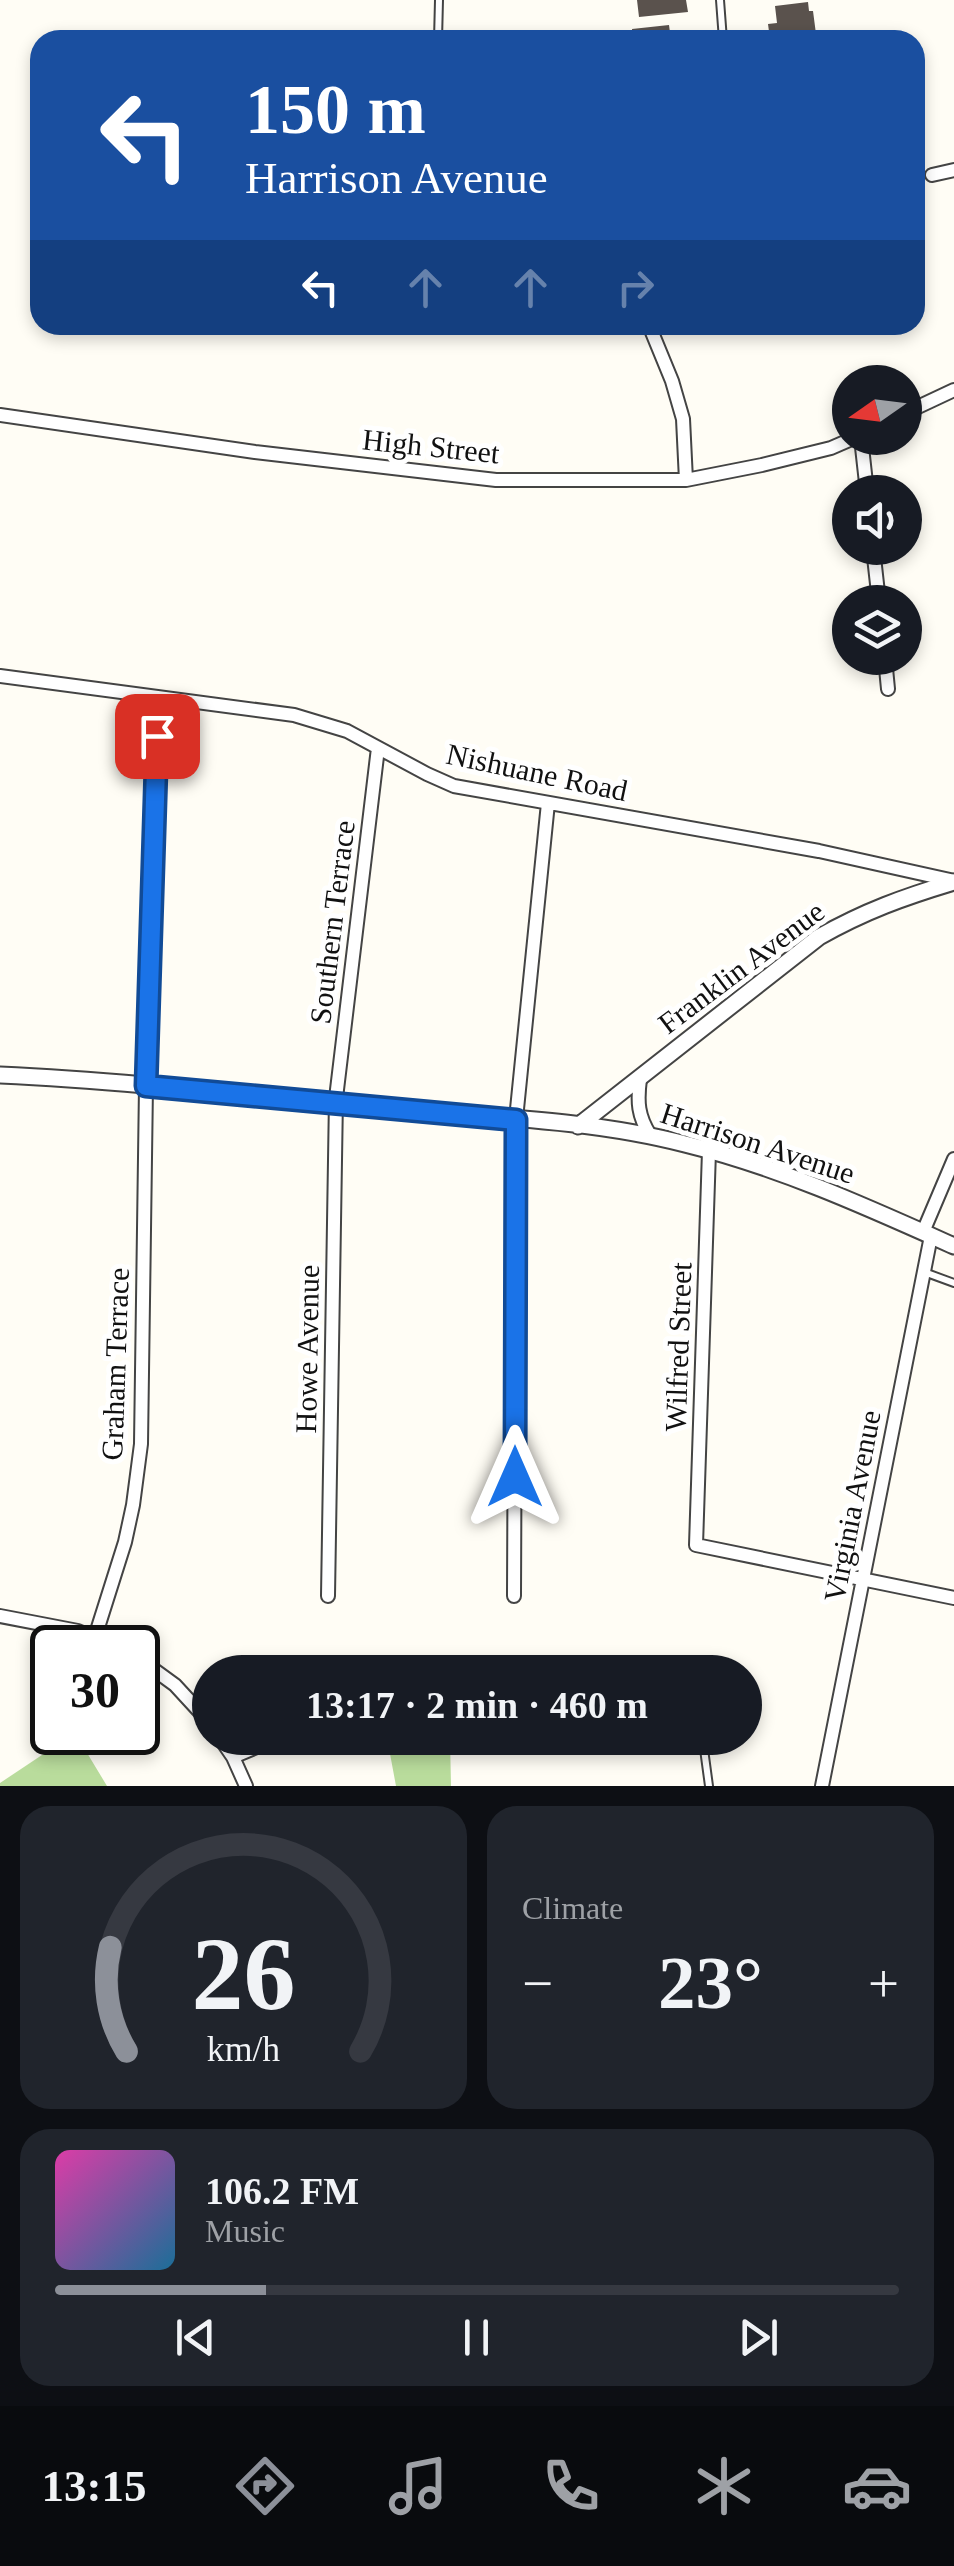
<!DOCTYPE html>
<html lang="en">
<head>
<meta charset="utf-8">
<style>
	:root { --surface:#171b24; --page:#20242c; --text:#f1f3f6; --muted:#9ea1a6; --line:#363941; --accent:#8c9099 }
	body { margin:0; font-family:Georgia,serif; background:var(--page); color:var(--text); height:100vh; display:flex; flex-direction:column; font-size:38px; white-space:nowrap }
	* { box-sizing:border-box; margin:0 }
	p { font-size:32px; color:var(--muted) }
	.icon { flex:none; width:55px; height:55px; fill:none; stroke:currentColor; stroke-width:2; stroke-linecap:round; stroke-linejoin:round }
	.map { position:relative; height:1786px; overflow:hidden }
	.side { display:flex; flex-direction:column; gap:20px; padding:20px; background:#0d0f14; flex:1 }
	.side>* { flex:none }
	.hud { position:absolute; left:30px; top:30px; width:895px; height:305px; border-radius:30px; box-shadow:0 5px 15px #0003; background:#1a4fa0; color:#fff; overflow:hidden }
	.needle { width:65px; rotate:256deg }
	.tools { position:absolute; left:832px; top:365px; display:grid; gap:20px }
	.tools a { display:grid; place-items:center; width:90px; height:90px; border-radius:50%; background:var(--surface); box-shadow:0 5px 15px #0003; font-size:50px }
	.speed { position:absolute; left:30px; top:1625px; display:flex; gap:20px; font-size:50px; font-weight:700; text-align:center }
	.speed>* { display:grid; place-content:center; width:130px; height:130px; border-radius:50%; background:var(--surface); box-shadow:0 5px 15px #0003; line-height:1 }
	.speed .limit { border:5px solid #111; border-radius:15px; background:#fff; color:#111 }
	.pin { position:absolute; display:grid; place-items:center; width:85px; height:85px; color:#fff; margin:-42px; border-radius:20px; box-shadow:0 5px 15px #0006 }
	.me { position:absolute; width:110px; margin:-55px; rotate:0deg; stroke-linejoin:round; filter:drop-shadow(0 0 8px #0008) }
	.turn { display:flex; align-items:center; gap:35px; height:210px; padding:0 50px; font-size:45px }
	.turn .icon { width:130px; height:130px; stroke-width:2.5 }
	.turn b { display:block; font-size:70px; line-height:85px }
	.lanes { display:flex; align-items:center; height:95px; padding:0 50px; background:#0003; justify-content:center; gap:50px; direction:ltr }
	.lanes .off { opacity:.35 }
	.big { font-size:75px; font-weight:800; line-height:1.1 }
	.side .widget { flex:1; display:flex; flex-direction:column; justify-content:center; gap:15px; min-width:0; padding:0 35px; border-radius:30px; background:var(--page) }
	.side .dial { align-items:center; gap:0 }
	.dial svg { height:260px; overflow:visible; fill:none; stroke:var(--line); stroke-width:7; stroke-linecap:round; text-anchor:middle }
	.dial text { fill:var(--text); stroke:none }
	.song { display:flex; align-items:center; gap:30px }
	.cover { width:120px; height:120px; border-radius:15px; background:linear-gradient(135deg,hsl(320 70% 55%),hsl(200 70% 35%)) }
	.played { height:10px; border-radius:5px; background:linear-gradient(90deg,var(--accent) 25%,var(--line) 25%) }
	.keys { display:flex; justify-content:space-around; direction:ltr }
	.heat { display:flex; justify-content:space-between; align-items:center; font-size:55px; direction:ltr }
	.side .tiles { flex:1; display:grid; gap:20px; grid-template-columns:1fr 1fr }
	.widget:last-child { grid-column:span 2 }
	.trip { position:absolute; left:192px; top:1655px; width:570px; height:100px; border-radius:50px; background:var(--surface); box-shadow:0 5px 15px #0003; font-weight:800; line-height:100px; text-align:center }
	.menu { display:flex; height:160px; justify-content:space-around; align-items:center; background:#090b0e; color:var(--muted) }
	.menu .icon { width:70px; height:70px }
	.menu .selected { color:var(--accent) }
	.menu b { font-size:45px; color:var(--text) }
	.map>svg:first-child { display:block }
	.forest { fill:#b9dc9c }
	.building { fill:#5a524d }
	.lines { fill:none; stroke-linecap:round; stroke-linejoin:round }
	.service-casing { stroke:#444; stroke-width:10 }
	.minor-casing { stroke:#444; stroke-width:16 }
	.tertiary-casing { stroke:#444; stroke-width:19 }
	.service { stroke:#fff; stroke-width:6 }
	.minor { stroke:#fff; stroke-width:12 }
	.tertiary { stroke:#fff; stroke-width:15 }
	.route-casing { stroke:#114b97; stroke-width:25 }
	.route { stroke:#1a73e8; stroke-width:18 }
	.labels { text-anchor:middle; dominant-baseline:central; stroke-width:10; stroke-linejoin:round; paint-order:stroke }
	.street-label { font-size:30px; fill:#111; stroke:#fff }
</style>
</head>
<body>
<div class="map">
<svg width="954" height="1786" viewBox="0 0 954 1786">
	<rect width="100%" height="100%" fill="#fffdf5"/>
	<path class="forest" d="M 75,1733 L 107,1786 L 0,1786 L 0,1783 Z
		M 425,1738 L 450,1738 L 451,1786 L 396,1786 L 388,1743 Z"/>
	<path class="building" d="M 637,0 L 686,0 L 688,12 L 639,17 Z
		M 808,2 L 809,11 L 813,11 L 816,34 L 770,39 L 768,24 L 777,23 L 775,6 Z
		M 669,25 L 671,40 L 633,40 L 632,29 Z"/>
	<g class="lines">
		<g class="service-casing">
			<path id="service" d="M 720,0 L 723,40
				M 438,40 L 439,0
				M 924,1272 L 954,1283
				M 704,1749 L 709,1786"/>
		</g>
		<g class="minor-casing">
			<path id="minor" d="M 932,175 L 954,170
				M 649,325 L 672,381 L 683,419 L 686,480
				M 905,413 L 954,390
				M 0,415 L 255,452 L 496,480 L 686,480 L 762,465 L 831,448 L 854,438
				M 861,438 L 867,492
				M 873,548 L 879,602
				M 885,658 L 888,689
				M 0,676 L 294,715 L 347,731 L 427,774 L 454,786 L 819,851 L 954,881
				M 640,1079 C 637,1102 638,1116 650,1135
				M 709,1151 L 696,1545 L 954,1598
				M 923,1232 L 954,1159
				M 328,1596 L 336,1098 L 378,748
				M 514,1596 L 516,1119 L 548,803
				M 0,1616 L 78,1631 L 118,1648
				M 95,1637 L 125,1542 L 133,1505 L 141,1444 L 146,1086 L 158,697
				M 138,1658 L 175,1685 L 210,1723
				M 220,1738 L 233,1757 L 246,1786
				M 233,1757 L 278,1738
				M 822,1786 L 931,1236"/>
		</g>
		<g class="tertiary-casing">
			<path id="tertiary" d="M 0,1075 C 128,1081 257,1096 385,1108 C 484,1117 588,1119 685,1144 C 779,1167 867,1207 954,1246
				M 578,1126 L 819,937 C 865,911 904,897 954,882"/>
		</g>
		<use href="#service" class="service"/>
		<use href="#minor" class="minor"/>
		<use href="#tertiary" class="tertiary"/>
	</g>
	<g class="lines">
		<g class="route-casing">
			<path id="route" d="M 157,736 L 146,1086 L 516,1120 L 515,1477"/>
		</g>
		<use href="#route" class="route"/>
	</g>
	<g class="labels">
		<g class="street-label">
			<text transform="translate(431 446) rotate(6)">High Street</text>
			<text transform="translate(537 772) rotate(12)">Nishuane Road</text>
			<text transform="translate(332 922) rotate(-83)">Southern Terrace</text>
			<text transform="translate(741 967) rotate(-37)">Franklin Avenue</text>
			<text transform="translate(758 1143) rotate(18)">Harrison Avenue</text>
			<text transform="translate(678 1347) rotate(-88)">Wilfred Street</text>
			<text transform="translate(307 1349) rotate(-89)">Howe Avenue</text>
			<text transform="translate(115 1364) rotate(-88)">Graham Terrace</text>
			<text transform="translate(852 1506) rotate(-79)">Virginia Avenue</text>
		</g>
	</g>
</svg>
<div class="tools">
<a><svg class="needle" viewBox="-14 -14 28 28"><path d="M0-13l5 13h-10z" fill="#e53935"/><path d="M0 13l5-13h-10z" fill="#9ea1a6"/></svg></a>
<a><svg class="icon" aria-label="sound" viewBox="0 0 24 24"><path d="M4 9h4l5-4v14l-5-4H4zM17 9q2 3 0 6"/></svg></a>
<a><svg class="icon" aria-label="layers" viewBox="0 0 24 24"><path d="M12 4l9 5-9 5-9-5zM3 14l9 5 9-5"/></svg></a>
</div>
<div class="speed"><div class="limit">30</div></div>
<div class="pin" style="left:157px;top:736px;background:#d93025"><svg class="icon" aria-label="arrive" viewBox="0 0 24 24"><path d="M6 21V4h12l-3 4 3 4H6"/></svg></div>
<svg class="me" style="left:515px;top:1477px" viewBox="-20 -20 40 40"><path d="M0-17L14 15 0 8-14 15z" fill="#1a73e8" stroke="#fff" stroke-width="4"/></svg>
<div class="trip">13:17 · 2 min · 460 m</div>
<div class="hud">
<div class="turn"><svg class="icon" aria-label="left" viewBox="0 0 24 24"><path d="M17 20v-9H6M10 6l-5 5 5 5"/></svg><div><b>150 m</b>Harrison Avenue</div></div>
<div class="lanes"><svg class="icon" aria-label="left" viewBox="0 0 24 24"><path d="M17 20v-9H6M10 6l-5 5 5 5"/></svg><svg class="icon off" aria-label="ahead" viewBox="0 0 24 24"><path d="M12 20V5M6 11l6-6 6 6"/></svg><svg class="icon off" aria-label="ahead" viewBox="0 0 24 24"><path d="M12 20V5M6 11l6-6 6 6"/></svg><svg class="icon off" aria-label="right" viewBox="0 0 24 24"><path d="M7 20v-9h11M14 6l5 5-5 5"/></svg></div>
</div>
</div>
<section class="side">
<div class="tiles">
<div class="widget dial"><svg viewBox="0 0 100 80">
<path d="M14 69A42 42 0 1 1 86 69"/>
<path d="M14 69A42 42 0 0 1 9 37" stroke="#8c9099"/>
<text x="50" y="56" font-size="32" font-weight="700">26</text>
<text x="50" y="72" font-size="11">km/h</text>
</svg></div>
<div class="widget"><p>Climate</p>
<div class="heat"><a>−</a><b class="big">23°</b><a>+</a></div>
</div>
<div class="widget">
<div class="song"><i class="cover"></i><div><b>106.2 FM</b><p>Music</p></div></div>
<div class="played"></div>
<div class="keys"><svg class="icon" aria-label="previous" viewBox="0 0 24 24"><path d="M18 5L8 12l10 7zM5 5v14"/></svg><svg class="icon" aria-label="pause" viewBox="0 0 24 24"><path d="M8 5v14M16 5v14"/></svg><svg class="icon" aria-label="next" viewBox="0 0 24 24"><path d="M6 5l10 7-10 7zM19 5v14"/></svg></div>
</div>
</div>
</section>
<nav class="menu">
<b>13:15</b>
<svg class="icon selected" aria-label="directions" viewBox="0 0 24 24"><path d="M12 3l9 9-9 9-9-9zM9 14v-3h6M13 9l2 2-2 2"/></svg>
<svg class="icon" aria-label="music" viewBox="0 0 24 24"><path d="M9 18V5l10-2v13"/><circle cx="6" cy="18" r="3"/><circle cx="16" cy="16" r="3"/></svg>
<svg class="icon" aria-label="phone" viewBox="0 0 24 24"><path d="M5 4h4l2 5-3 2q2 4 5 5l2-3 5 2v4C11 20 4 13 5 4z"/></svg>
<svg class="icon" aria-label="climate" viewBox="0 0 24 24"><path d="M12 3v18M4 7l16 10M4 17L20 7"/></svg>
<svg class="icon" aria-label="car" viewBox="0 0 24 24"><path d="M5 17H2v-5l4-1 3-4h7l3 4 3 1v5h-3M9 17h6M6 11h13"/><circle cx="7" cy="17" r="2"/><circle cx="17" cy="17" r="2"/></svg>
</nav>
</body>
</html>
